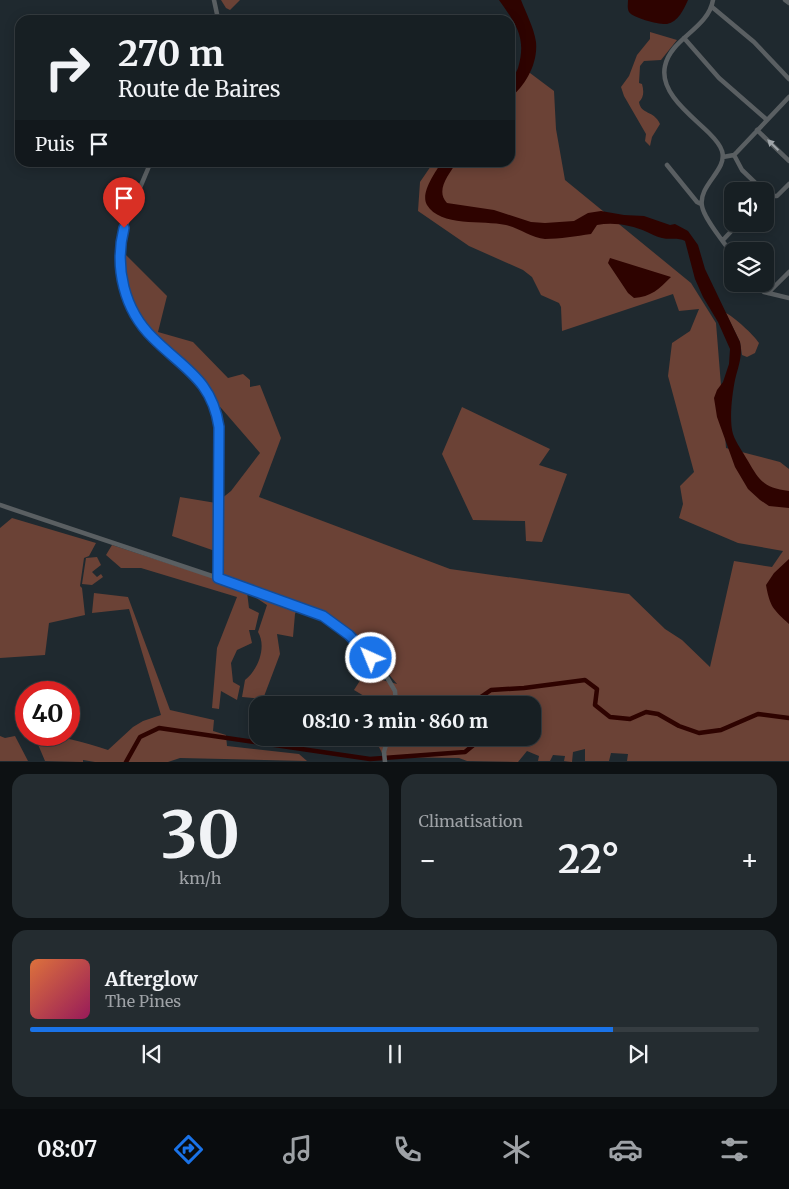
<!DOCTYPE html>
<html lang="fr">
<head>
<meta charset="utf-8">
<style>
	:root { --surface:#171f23; --page:#242c30; --text:#f1f3f6; --muted:#9ea2a6; --line:#363d41; --accent:#1a73e8 }
	body { margin:0; font-family:Merriweather,serif; background:var(--page); color:var(--text); height:100vh; display:flex; flex-direction:column; font-size:19px; white-space:nowrap }
	* { box-sizing:border-box; margin:0 }
	p { font-size:16px; color:var(--muted) }
	.icon { flex:none; width:28px; height:28px; fill:none; stroke:currentColor; stroke-width:2; stroke-linecap:round; stroke-linejoin:round }
	.map { position:relative; height:762px; overflow:hidden }
	.side { display:flex; flex-direction:column; gap:12px; padding:12px; background:#0d1113; flex:1 }
	.side>* { flex:none }
	.guide { position:absolute; left:15px; top:15px; width:500px; height:152px; border-radius:15px; box-shadow:0 2px 12px #0003,0 0 0 1px var(--line); background:#171f23; color:var(--text); overflow:hidden }
	.controls { position:absolute; left:724px; top:182px; display:grid; gap:10px }
	.controls a { display:grid; place-items:center; width:50px; height:50px; border-radius:10px; background:var(--surface); box-shadow:0 2px 12px #0003,0 0 0 1px var(--line); font-size:25px }
	.speed { position:absolute; left:15px; top:681px; display:flex; gap:10px; font-size:25px; font-weight:700; text-align:center }
	.speed>* { display:grid; place-content:center; width:65px; height:65px; border-radius:50%; background:var(--surface); box-shadow:0 2px 12px #0003,0 0 0 1px var(--line); line-height:1 }
	.speed .limit { border:8px solid #d22; background:#fff; color:#111 }
	.pin { position:absolute; display:grid; place-items:center; width:42px; height:42px; color:#fff; margin:-51px -21px; border-radius:50% 50% 50% 0; rotate:-45deg; box-shadow:0 0 5px #0007 }
	.pin .icon { rotate:45deg }
	.me { position:absolute; width:55px; margin:-28px; rotate:316deg; stroke-linejoin:round; filter:drop-shadow(0 0 4px #0008) }
	.turn { display:flex; align-items:center; gap:18px; height:105px; padding:0 20px; font-size:22px }
	.turn .icon { width:65px; height:65px; stroke-width:2.5 }
	.turn b { display:block; font-size:35px; line-height:42px }
	.then { display:flex; align-items:center; height:48px; padding:0 20px; background:#0003; gap:10px; font-size:19px }
	.big { font-size:38px; font-weight:700; line-height:1.1 }
	.side .card { flex:1; display:flex; flex-direction:column; justify-content:center; gap:8px; min-width:0; padding:0 18px; border-radius:15px; background:var(--page) }
	.side .dial { align-items:center; gap:0 }
	.dial b { font-size:65px; line-height:1 }
	.song { display:flex; align-items:center; gap:15px }
	.cover { width:60px; height:60px; border-radius:8px; background:linear-gradient(135deg,hsl(20 70% 55%),hsl(330 70% 35%)) }
	.played { height:5px; border-radius:2px; background:linear-gradient(90deg,var(--accent) 80%,var(--line) 80%) }
	.keys { display:flex; justify-content:space-around; direction:ltr }
	.heat { display:flex; justify-content:space-between; align-items:center; font-size:28px; direction:ltr }
	.side .tiles { flex:1; display:grid; gap:12px; grid-template-columns:1fr 1fr }
	.card:last-child { grid-column:span 2 }
	.trip { position:absolute; left:249px; top:696px; width:292px; height:50px; border-radius:15px; background:var(--surface); box-shadow:0 2px 12px #0003,0 0 0 1px var(--line); font-weight:700; line-height:50px; text-align:center }
	.tab-bar { display:flex; height:80px; justify-content:space-around; align-items:center; background:#090c0e; color:var(--muted) }
	.tab-bar .icon { width:35px; height:35px }
	.tab-bar .current { color:var(--accent) }
	.tab-bar b { font-size:22px; color:var(--text) }
	.map>svg:first-child { display:block }
	.green { fill:#6b4236 }
	.water { fill:#2e0300 }
	.lines { fill:none; stroke-linecap:round; stroke-linejoin:round }
	.canal { stroke:#2e0300; stroke-width:4.5 }
	.minor { stroke:#5a5f62; stroke-width:4.5 }
	.oneway { fill:#a0a6aa }
	.route-casing { stroke:#114b97; stroke-width:12 }
	.route { stroke:#1a73e8; stroke-width:9 }
</style>
</head>
<body>
<div class="map">
<svg width="789" height="762" viewBox="0 0 789 762">
	<rect width="100%" height="100%" fill="#1f292f"/>
	<path class="green" d="M 221,0 L 240,0 L 230,10 L 226,8 Z
		M 650,32 L 677,40 L 661,60 L 644,61 L 640,66 L 639,83 L 642,84 C 644,91 644,97 639,102 C 641,115 654,110 660,124 L 652,137 L 650,146 L 645,141 L 646,134 L 624,96 L 621,87 L 629,76 L 637,55 L 650,39 Z
		M 526,70 L 554,91 L 556,129 L 565,180 L 691,283 L 716,323 L 726,448 L 780,462 L 789,469 L 789,761 L 627,761 L 628,754 L 611,753 L 609,761 L 585,761 L 585,749 L 573,752 L 572,762 L 564,761 L 565,756 L 553,755 L 550,761 L 538,761 L 539,756 L 527,751 L 518,762 L 467,761 L 459,758 L 384,757 L 378,745 L 356,741 L 357,738 L 532,738 L 532,705 L 363,705 L 364,696 L 354,690 L 361,679 L 382,680 L 397,684 L 370,652 L 335,620 L 300,603 L 295,614 L 293,637 L 277,634 L 280,654 L 263,699 L 242,697 L 245,680 C 258,670 267,647 258,632 L 267,605 L 247,592 L 249,608 L 259,613 L 255,630 L 249,630 L 252,643 L 237,650 L 231,663 L 233,682 L 240,686 L 237,700 L 221,691 L 219,709 L 212,708 L 217,648 L 237,597 L 141,568 L 121,568 L 106,555 L 112,545 L 213,578 L 215,551 L 172,536 L 180,497 L 216,503 L 231,491 L 260,453 L 222,409 L 144,328 L 124,290 L 123,252 L 167,296 L 158,332 L 193,342 L 228,378 L 243,374 L 250,380 L 250,387 L 260,385 L 281,438 L 259,497 L 450,569 L 629,594 L 665,629 L 682,640 L 710,667 L 734,561 L 772,567 L 783,551 L 738,543 L 679,518 L 683,504 L 680,486 L 694,472 L 668,376 L 672,343 L 690,331 L 699,309 L 679,311 L 673,294 L 562,331 L 561,307 L 559,303 L 541,295 L 532,277 L 523,270 L 469,246 L 418,211 L 420,182 L 433,163 L 510,162 L 510,74 Z
		M 726,313 C 735,318 753,334 759,343 L 755,353 L 747,357 L 742,355 L 740,342 Z
		M 462,407 L 550,449 L 539,465 L 567,474 L 542,542 L 526,541 L 525,521 L 473,520 L 442,454 Z
		M 12,518 L 96,543 L 89,556 L 84,558 L 80,586 L 82,588 L 85,615 L 49,623 L 45,655 L 0,658 L 0,528 Z
		M 97,557 L 101,565 L 92,572 L 97,577 L 101,574 L 103,577 L 92,585 L 82,584 L 86,558 Z
		M 94,593 L 128,597 L 170,710 L 214,720 L 213,731 L 226,735 L 227,746 L 299,754 L 307,761 L 180,758 L 168,762 L 95,762 L 83,760 L 83,762 L 45,761 L 34,735 C 60,735 83,742 108,750 L 133,727 L 143,721 L 161,715 L 129,609 L 92,613 Z
		M 0,736 L 5,738 L 15,736 L 28,761 L 0,761 Z"/>
	<path class="water" d="M 499,0 L 521,0 C 526,13 534,28 536,42 C 538,63 526,85 510,98 C 510,93 509,86 510,82 C 512,77 516,74 518,68 C 527,38 516,24 499,0 Z
		M 628,0 L 688,0 C 684,9 678,22 667,24 C 660,25 633,18 629,12 C 627,8 628,4 628,0 Z
		M 441,163 L 456,163 C 449,175 435,190 447,203 L 494,210 L 531,222 L 545,223 L 574,221 L 588,213 L 601,211 L 624,215 L 644,216 L 670,225 L 675,224 L 688,231 L 698,245 L 705,269 L 740,342 C 743,356 738,367 735,380 C 732,395 729,420 733,434 C 736,443 743,452 748,461 C 760,482 765,488 789,491 L 789,508 L 769,506 L 760,500 L 748,489 L 735,467 L 717,417 L 714,398 L 717,390 L 723,382 L 729,364 L 730,349 L 718,322 L 703,297 L 695,279 L 685,241 C 678,237 670,240 662,238 C 657,237 652,234 647,232 C 631,225 614,222 597,225 L 591,234 C 576,236 560,239 545,239 C 532,238 519,228 506,225 C 483,220 440,227 427,205 C 420,193 435,173 441,163 Z
		M 610,258 L 671,277 C 659,289 651,297 634,298 L 628,293 L 608,263 Z
		M 789,559 L 789,624 C 773,609 770,607 766,585 L 774,573 Z"/>
	<g class="lines">
		<path class="canal" d="M 476,705 L 475,701 L 491,690 L 524,688 L 585,680 L 597,689 L 595,705 L 610,717 L 630,719 L 646,712 L 658,714 L 679,726 L 699,733 L 721,730 L 758,714 L 789,718
			M 126,762 L 140,737 L 159,728 L 370,759 L 465,752 L 482,738"/>
		<path class="minor" d="M 214,0 L 217,14 L 217,20
			M 713,0 C 708,29 671,38 665,66 C 659,93 692,116 709,133 C 714,138 720,144 722,151 C 728,170 698,185 702,206 C 704,219 724,242 732,254
			M 785,0 L 789,3
			M 712,7 L 754,42 L 789,79
			M 684,38 L 719,78 L 766,119
			M 757,130 L 789,161
			M 734,155 L 742,170 L 764,191
			M 723,157 L 734,155 L 737,152 L 789,97
			M 150,164 C 125,224 100,271 145,329 C 154,340 165,349 176,358 C 200,380 214,393 219,427 L 218,578
			M 667,165 L 697,202 L 701,204
			M 765,192 L 769,196 L 777,196 L 789,184
			M 723,240 L 738,224
			M 755,284 L 764,292 L 789,298
			M 768,293 L 789,272
			M 0,505 L 218,578 L 323,616 L 349,635 L 385,674 L 395,691 L 396,705
			M 385,762 L 384,752 L 388,738"/>
	</g>
	<defs><path id="oneway-solid" d="M-6-.8H1V-3.2L6.5 0L1 3.2V.8H-6Z" transform="scale(1.25)"/></defs>
	<use class="oneway" href="#oneway-solid" transform="translate(773 145) rotate(-136)"/>
	<g class="lines">
		<g class="route-casing">
			<path id="route" d="M 124,228 C 114,267 124,310 153,338 C 184,369 212,380 219,427 L 218,578 L 323,616 L 349,635 L 371,658"/>
		</g>
		<use href="#route" class="route"/>
	</g>
</svg>
<div class="controls">
<a><svg class="icon" aria-label="sound" viewBox="0 0 24 24"><path d="M4 9h4l5-4v14l-5-4H4zM17 9q2 3 0 6"/></svg></a>
<a><svg class="icon" aria-label="layers" viewBox="0 0 24 24"><path d="M12 4l9 5-9 5-9-5zM3 14l9 5 9-5"/></svg></a>
</div>
<div class="speed"><div class="limit">40</div></div>
<div class="pin" style="left:124px;top:228px;background:#d93025"><svg class="icon" aria-label="arrive" viewBox="0 0 24 24"><path d="M6 21V4h12l-3 4 3 4H6"/></svg></div>
<svg class="me" style="left:371px;top:658px" viewBox="-20 -20 40 40"><circle r="17" fill="#1a73e8" stroke="#fff" stroke-width="3"/><path d="M0-11L8 9 0 5-8 9z" fill="#fff"/></svg>
<div class="trip">08:10 · 3 min · 860 m</div>
<div class="guide">
<div class="turn"><svg class="icon" aria-label="right" viewBox="0 0 24 24"><path d="M7 20v-9h11M14 6l5 5-5 5"/></svg><div><b>270 m</b>Route de Baires</div></div>
<div class="then">Puis<svg class="icon" aria-label="arrive" viewBox="0 0 24 24"><path d="M6 21V4h12l-3 4 3 4H6"/></svg></div>
</div>
</div>
<section class="side">
<div class="tiles">
<div class="card dial"><b>30</b><p>km/h</p></div>
<div class="card"><p>Climatisation</p>
<div class="heat"><a>−</a><b class="big">22°</b><a>+</a></div>
</div>
<div class="card">
<div class="song"><i class="cover"></i><div><b>Afterglow</b><p>The Pines</p></div></div>
<div class="played"></div>
<div class="keys"><svg class="icon" aria-label="previous" viewBox="0 0 24 24"><path d="M18 5L8 12l10 7zM5 5v14"/></svg><svg class="icon" aria-label="pause" viewBox="0 0 24 24"><path d="M8 5v14M16 5v14"/></svg><svg class="icon" aria-label="next" viewBox="0 0 24 24"><path d="M6 5l10 7-10 7zM19 5v14"/></svg></div>
</div>
</div>
</section>
<nav class="tab-bar">
<b>08:07</b>
<svg class="icon current" aria-label="directions" viewBox="0 0 24 24"><path d="M12 3l9 9-9 9-9-9zM9 14v-3h6M13 9l2 2-2 2"/></svg>
<svg class="icon" aria-label="music" viewBox="0 0 24 24"><path d="M9 18V5l10-2v13"/><circle cx="6" cy="18" r="3"/><circle cx="16" cy="16" r="3"/></svg>
<svg class="icon" aria-label="phone" viewBox="0 0 24 24"><path d="M5 4h4l2 5-3 2q2 4 5 5l2-3 5 2v4C11 20 4 13 5 4z"/></svg>
<svg class="icon" aria-label="climate" viewBox="0 0 24 24"><path d="M12 3v18M4 7l16 10M4 17L20 7"/></svg>
<svg class="icon" aria-label="car" viewBox="0 0 24 24"><path d="M5 17H2v-5l4-1 3-4h7l3 4 3 1v5h-3M9 17h6M6 11h13"/><circle cx="7" cy="17" r="2"/><circle cx="17" cy="17" r="2"/></svg>
<svg class="icon" aria-label="filters" viewBox="0 0 24 24"><path d="M4 7h16M4 17h16"/><circle cx="9" cy="7" r="2"/><circle cx="15" cy="17" r="2"/></svg>
</nav>
</body>
</html>
